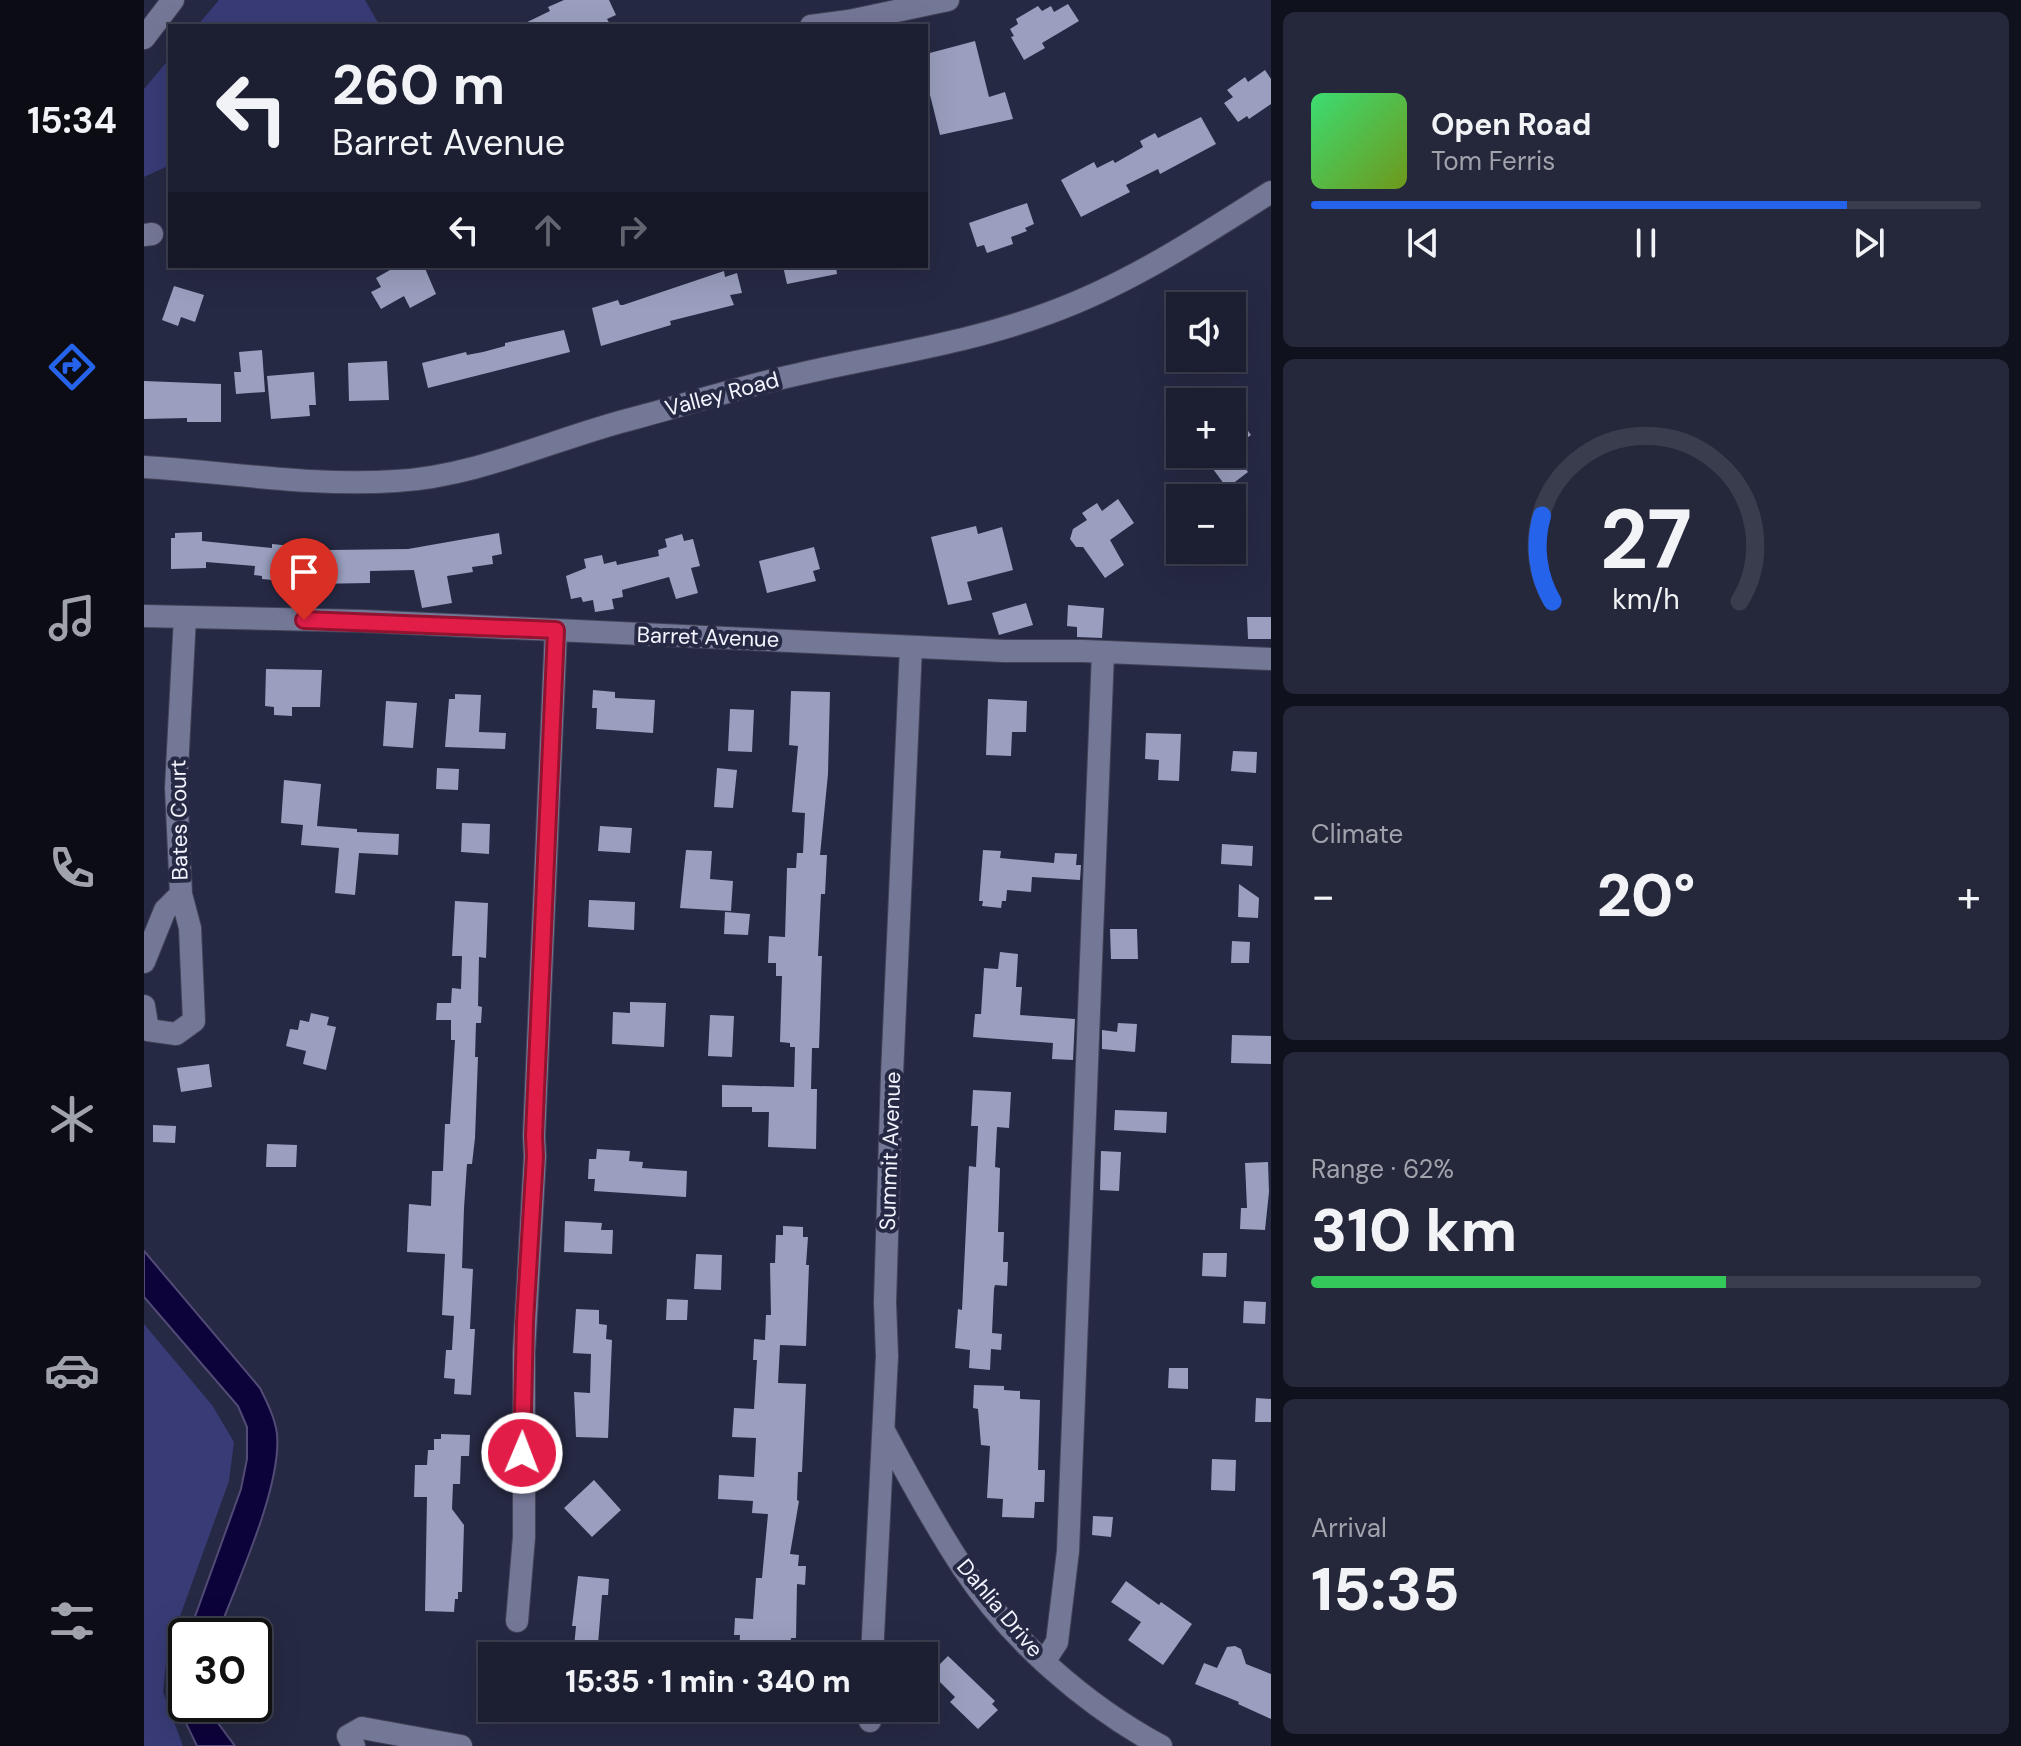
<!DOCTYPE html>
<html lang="en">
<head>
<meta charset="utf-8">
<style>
	:root { --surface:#1c1f32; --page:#25273a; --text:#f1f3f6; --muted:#a0a2ac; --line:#3a3d4d; --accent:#2563eb }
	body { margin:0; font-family:"DM Sans",sans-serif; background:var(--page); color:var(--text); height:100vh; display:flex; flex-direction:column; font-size:30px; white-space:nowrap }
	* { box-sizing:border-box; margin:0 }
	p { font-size:26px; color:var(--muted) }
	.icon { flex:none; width:44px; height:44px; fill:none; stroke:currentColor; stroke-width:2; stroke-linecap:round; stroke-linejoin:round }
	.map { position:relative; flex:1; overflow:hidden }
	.panel { display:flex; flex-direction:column; gap:12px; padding:12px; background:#0f111c; width:750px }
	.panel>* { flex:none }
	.top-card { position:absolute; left:24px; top:24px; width:760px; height:244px; border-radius:0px; box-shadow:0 8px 32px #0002,0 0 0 2px var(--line); background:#1c1f32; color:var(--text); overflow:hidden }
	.controls { position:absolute; left:1022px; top:292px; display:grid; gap:16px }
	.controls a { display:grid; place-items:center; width:80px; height:80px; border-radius:0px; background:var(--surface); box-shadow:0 8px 32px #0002,0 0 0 2px var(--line); font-size:40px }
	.speed { position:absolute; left:24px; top:1618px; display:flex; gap:16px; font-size:40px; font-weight:700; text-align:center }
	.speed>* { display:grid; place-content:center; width:104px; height:104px; border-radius:50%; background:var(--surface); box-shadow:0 8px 32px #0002,0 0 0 2px var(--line); line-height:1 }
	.speed .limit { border:4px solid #111; border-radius:12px; background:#fff; color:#111 }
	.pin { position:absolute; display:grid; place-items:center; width:68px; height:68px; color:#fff; margin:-82px -34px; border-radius:50% 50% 50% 0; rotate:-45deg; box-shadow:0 0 8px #0007 }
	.pin .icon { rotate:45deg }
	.me { position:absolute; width:88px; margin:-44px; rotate:1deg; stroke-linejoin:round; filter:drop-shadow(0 0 6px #0008) }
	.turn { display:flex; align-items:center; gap:28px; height:168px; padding:0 32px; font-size:36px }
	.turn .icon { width:104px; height:104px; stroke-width:2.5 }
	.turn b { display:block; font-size:56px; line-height:68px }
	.lanes { display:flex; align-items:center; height:76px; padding:0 32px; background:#0003; justify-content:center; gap:40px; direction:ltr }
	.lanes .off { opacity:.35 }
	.big { font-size:60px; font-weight:800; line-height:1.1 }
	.panel .widget { flex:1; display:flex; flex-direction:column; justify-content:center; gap:12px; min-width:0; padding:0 28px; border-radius:12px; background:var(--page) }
	.panel .dial { align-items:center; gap:0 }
	.dial svg { height:208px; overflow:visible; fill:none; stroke:var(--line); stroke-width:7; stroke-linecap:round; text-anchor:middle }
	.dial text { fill:var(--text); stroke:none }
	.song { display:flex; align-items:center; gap:24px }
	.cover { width:96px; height:96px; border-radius:12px; background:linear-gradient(135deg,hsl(140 70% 55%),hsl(80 70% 35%)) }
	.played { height:8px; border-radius:4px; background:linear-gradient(90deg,var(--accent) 80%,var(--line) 80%) }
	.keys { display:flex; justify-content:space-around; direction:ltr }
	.heat { display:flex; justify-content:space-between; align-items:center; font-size:44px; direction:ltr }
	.charge { height:12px; border-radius:6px; background:linear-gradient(90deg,#34c759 62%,var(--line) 0) }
	.trip { position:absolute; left:334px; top:1642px; width:460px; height:80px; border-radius:0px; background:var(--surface); box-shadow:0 8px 32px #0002,0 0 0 2px var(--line); font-weight:800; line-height:80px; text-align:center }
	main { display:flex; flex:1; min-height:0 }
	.dock { display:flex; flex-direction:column; width:144px; justify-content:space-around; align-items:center; background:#0b0c14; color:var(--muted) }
	.dock .icon { width:56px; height:56px }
	.dock .current { color:var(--accent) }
	.dock b { font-size:36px; color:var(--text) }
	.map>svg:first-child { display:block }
	.green { fill:#383b76 }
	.water { fill:#0d033b; stroke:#524b76; stroke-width:2 }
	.building { fill:#9a9fbf }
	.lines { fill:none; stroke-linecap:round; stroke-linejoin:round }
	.minor-casing { stroke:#424358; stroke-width:24 }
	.minor { stroke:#747897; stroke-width:22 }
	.route-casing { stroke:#92132f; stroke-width:20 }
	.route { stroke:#e11d48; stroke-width:14 }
	.labels { text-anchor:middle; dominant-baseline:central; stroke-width:8; stroke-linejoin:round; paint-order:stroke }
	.street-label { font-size:22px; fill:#f3f4ff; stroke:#262943 }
</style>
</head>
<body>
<main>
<nav class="dock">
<b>15:34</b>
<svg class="icon current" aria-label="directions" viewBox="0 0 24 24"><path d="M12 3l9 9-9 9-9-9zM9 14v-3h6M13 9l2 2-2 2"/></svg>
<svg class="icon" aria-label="music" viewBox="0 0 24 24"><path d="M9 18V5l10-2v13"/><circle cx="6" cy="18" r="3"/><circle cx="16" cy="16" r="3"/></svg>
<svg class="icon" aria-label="phone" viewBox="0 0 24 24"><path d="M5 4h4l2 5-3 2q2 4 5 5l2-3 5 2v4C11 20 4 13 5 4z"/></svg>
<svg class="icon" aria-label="climate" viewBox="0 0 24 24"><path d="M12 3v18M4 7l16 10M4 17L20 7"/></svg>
<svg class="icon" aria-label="car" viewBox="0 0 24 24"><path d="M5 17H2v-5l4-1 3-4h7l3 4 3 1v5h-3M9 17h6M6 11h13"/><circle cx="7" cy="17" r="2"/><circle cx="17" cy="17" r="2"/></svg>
<svg class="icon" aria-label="filters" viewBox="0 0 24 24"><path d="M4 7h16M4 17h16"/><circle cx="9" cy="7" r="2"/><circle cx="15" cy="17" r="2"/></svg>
</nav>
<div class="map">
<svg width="1127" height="1746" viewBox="0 0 1127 1746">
	<rect width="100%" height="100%" fill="#262943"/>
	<path class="green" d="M 75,0 L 221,0 L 236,26 L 53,26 Z
		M 26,58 L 26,165 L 0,177 L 0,89 Z
		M 0,1324 L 68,1405 L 90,1442 L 85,1481 L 23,1652 L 19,1692 L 39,1746 L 0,1746 Z"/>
	<path class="water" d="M 0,1251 L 116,1388 C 123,1402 131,1418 133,1434 C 138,1487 92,1584 73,1636 L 44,1636 L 97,1489 L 103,1459 L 103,1427 L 94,1406 L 0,1297 Z
		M 42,1642 L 42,1704 L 65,1704 L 68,1715 L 91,1746 L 53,1746 C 30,1697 23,1695 42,1642 Z"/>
	<path class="building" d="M 420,0 L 465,0 L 472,15 L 463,19 L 467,26 L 375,26 L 406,11 L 404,7 Z
		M 924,4 L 935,21 L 898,43 L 901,48 L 880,60 L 867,37 L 870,36 L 866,29 L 874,24 L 872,19 L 894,6 L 898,11 L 907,6 L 910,12 Z
		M 831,41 L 845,97 L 861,92 L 869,119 L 796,135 L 782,79 L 782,54 Z
		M 1121,70 L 1127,79 L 1127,104 L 1105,119 L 1103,116 L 1094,122 L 1080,103 L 1089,97 L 1083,90 L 1101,77 L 1104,82 Z
		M 1057,117 L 1072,144 L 1016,174 L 1014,169 L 982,185 L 986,192 L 937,217 L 917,180 L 950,162 L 953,168 L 969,160 L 971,163 L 999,147 L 996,141 L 1011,133 L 1014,138 Z
		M 883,203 L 890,224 L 881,228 L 883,231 L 867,237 L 869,244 L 843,253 L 840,245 L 833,247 L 825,223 Z
		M 253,266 L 280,266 L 292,294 L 266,308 L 260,296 L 237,309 L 227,292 L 237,287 L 232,278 Z
		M 639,266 L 692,266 L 693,274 L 643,284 Z
		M 580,271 L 581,277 L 593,273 L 598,293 L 586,295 L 590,305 L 526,321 L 527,325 L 457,346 L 448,308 L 474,300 L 476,305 L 479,305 Z
		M 30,286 L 60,295 L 51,322 L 37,317 L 34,326 L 18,320 Z
		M 420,330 L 426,352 L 284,388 L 278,363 L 322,352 L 323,355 L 339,352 L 361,346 L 361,343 Z
		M 118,350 L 121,392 L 92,394 L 90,372 L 97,372 L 95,352 Z
		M 243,361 L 245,400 L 205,401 L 204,363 Z
		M 170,372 L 172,405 L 165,405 L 166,416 L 127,419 L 123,376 Z
		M 0,381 L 77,384 L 77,422 L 43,422 L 43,418 L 0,419 Z
		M 1088,409 L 1107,435 L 1088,449 Z
		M 1058,454 L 1091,454 L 1104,472 L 1083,488 Z
		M 974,499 L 990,523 L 966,540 L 980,565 L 961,578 L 939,547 L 932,547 L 926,539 L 929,529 L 943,520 L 938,513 L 953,503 L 958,511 Z
		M 832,526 L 834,534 L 858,527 L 869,570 L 823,582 L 828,600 L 804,605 L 787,537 Z
		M 58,532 L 58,541 L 128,548 L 128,544 L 186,550 L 264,549 L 355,533 L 358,554 L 348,556 L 349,564 L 328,567 L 329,572 L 303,576 L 308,603 L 278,608 L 270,570 L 226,571 L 226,583 L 168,584 L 118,579 L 118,576 L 110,575 L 111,566 L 62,562 L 62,568 L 27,569 L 27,538 L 31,538 L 31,533 Z
		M 538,534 L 540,541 L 549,539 L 556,566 L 547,568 L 554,593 L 532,599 L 525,577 L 478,590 L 479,597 L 468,599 L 470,609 L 451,612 L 449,600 L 439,602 L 437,597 L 427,599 L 422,576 L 442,568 L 440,559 L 458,555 L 460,564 L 472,561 L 473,565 L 515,556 L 514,550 L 523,547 L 521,539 Z
		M 670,547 L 676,569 L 669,571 L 672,581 L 623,593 L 615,561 Z
		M 882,603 L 889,625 L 855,635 L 848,613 Z
		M 924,605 L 960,608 L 958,638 L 933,637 L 933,627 L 923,626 Z
		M 1103,617 L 1127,617 L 1127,639 L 1104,639 Z
		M 122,669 L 178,670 L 176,707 L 148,707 L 148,716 L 130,715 L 130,707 L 121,706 Z
		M 449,690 L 471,692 L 471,698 L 511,700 L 509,733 L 452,729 L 453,708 L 448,708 Z
		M 647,691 L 686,692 L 684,774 L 676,855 L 683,855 L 681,894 L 677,894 L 674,956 L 678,956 L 675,1048 L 668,1048 L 667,1089 L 673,1089 L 672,1149 L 624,1147 L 625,1112 L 608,1112 L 608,1107 L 578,1107 L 578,1085 L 650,1087 L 651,1047 L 646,1047 L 646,1043 L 636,1042 L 638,976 L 632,976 L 632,963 L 624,963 L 625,936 L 641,937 L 643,868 L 652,868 L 653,853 L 659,853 L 661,813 L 648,812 L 654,746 L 645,745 Z
		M 311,694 L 337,695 L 335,732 L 362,733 L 361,749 L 301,747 L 305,699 L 311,699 Z
		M 844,699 L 883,701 L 882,732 L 868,732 L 867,756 L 842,755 Z
		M 242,701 L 273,703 L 269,748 L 239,746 Z
		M 586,709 L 610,710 L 608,752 L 584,751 Z
		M 1002,733 L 1037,734 L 1035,781 L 1014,780 L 1015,760 L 1001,759 Z
		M 1089,751 L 1113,752 L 1112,773 L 1087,771 Z
		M 293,768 L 315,769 L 314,790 L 292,789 Z
		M 573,768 L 593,770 L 589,808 L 570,807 Z
		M 140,780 L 177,784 L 173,826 L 213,829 L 213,832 L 255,834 L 254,855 L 215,853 L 211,895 L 191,893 L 195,848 L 157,845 L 159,825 L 137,823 Z
		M 318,823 L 346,824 L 345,854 L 317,852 Z
		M 456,826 L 488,828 L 486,853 L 454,851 Z
		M 1078,844 L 1109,846 L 1108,866 L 1077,864 Z
		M 542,850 L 568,851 L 566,879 L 589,881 L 587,911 L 536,908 Z
		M 839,850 L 857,851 L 856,858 L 910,863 L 911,853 L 933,854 L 932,865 L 937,865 L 936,880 L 888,877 L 887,892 L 863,890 L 862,901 L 858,901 L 857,908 L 838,906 L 839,901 L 835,901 Z
		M 1095,884 L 1115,898 L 1114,918 L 1094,917 Z
		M 445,900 L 491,902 L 490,930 L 444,927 Z
		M 311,901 L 344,903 L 342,958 L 335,957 L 334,1006 L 338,1007 L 337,1023 L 332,1023 L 331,1057 L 334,1057 L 331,1138 L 328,1164 L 323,1164 L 320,1208 L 318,1268 L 329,1269 L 326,1329 L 331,1329 L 327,1395 L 310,1394 L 311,1379 L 300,1378 L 302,1350 L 308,1350 L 310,1316 L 298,1315 L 301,1254 L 263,1252 L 265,1204 L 287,1206 L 288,1171 L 299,1171 L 301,1124 L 306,1124 L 311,1040 L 307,1040 L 307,1020 L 292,1020 L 293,1003 L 307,1003 L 308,988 L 317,989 L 318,956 L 308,956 Z
		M 581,912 L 606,914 L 604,935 L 580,934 Z
		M 966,929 L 993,929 L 994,959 L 967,959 Z
		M 1088,941 L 1106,942 L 1105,963 L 1087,963 Z
		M 856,952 L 874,954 L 872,987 L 878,987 L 876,1015 L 931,1019 L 929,1060 L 908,1059 L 909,1043 L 829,1037 L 831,1014 L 837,1014 L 840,968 L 854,969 Z
		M 486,1002 L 522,1003 L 520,1047 L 468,1044 L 469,1012 L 486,1013 Z
		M 167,1013 L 185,1017 L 183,1025 L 192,1027 L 182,1070 L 159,1064 L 162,1051 L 142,1046 L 146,1029 L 154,1030 L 156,1020 L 165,1022 Z
		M 566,1015 L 590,1016 L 588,1057 L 564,1056 Z
		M 974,1023 L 993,1024 L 991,1052 L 958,1049 L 958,1030 L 973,1032 Z
		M 1088,1035 L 1127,1036 L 1127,1064 L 1087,1063 Z
		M 65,1064 L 68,1087 L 37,1092 L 33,1068 Z
		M 829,1090 L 867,1092 L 865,1128 L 853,1127 L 851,1167 L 856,1168 L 854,1232 L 860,1232 L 859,1262 L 864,1262 L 863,1286 L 851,1285 L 850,1289 L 848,1333 L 858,1334 L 857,1350 L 847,1349 L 846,1370 L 825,1368 L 826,1350 L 811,1348 L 814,1309 L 818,1310 L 825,1166 L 832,1167 L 834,1126 L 827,1126 Z
		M 971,1110 L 1023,1112 L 1022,1133 L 970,1130 Z
		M 9,1125 L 32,1126 L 31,1143 L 9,1142 Z
		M 123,1144 L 153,1145 L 152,1167 L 122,1167 Z
		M 453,1149 L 486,1151 L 485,1161 L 499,1162 L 498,1168 L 543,1171 L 542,1197 L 450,1191 L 451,1179 L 444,1179 L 445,1159 L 452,1159 Z
		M 957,1151 L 977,1152 L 975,1191 L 956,1190 Z
		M 1124,1162 L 1125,1192 L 1121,1230 L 1096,1229 L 1097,1208 L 1103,1208 L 1101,1163 Z
		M 421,1221 L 458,1223 L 457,1230 L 469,1230 L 468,1254 L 420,1252 Z
		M 639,1226 L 659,1227 L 659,1237 L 664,1237 L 662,1265 L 665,1265 L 662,1346 L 636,1345 L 634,1383 L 662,1384 L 658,1472 L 654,1472 L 653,1500 L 655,1501 L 646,1554 L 655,1555 L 654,1566 L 662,1566 L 661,1585 L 653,1584 L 652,1638 L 647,1638 L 645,1656 L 595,1656 L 596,1635 L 590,1635 L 591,1618 L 609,1619 L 612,1578 L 618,1578 L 624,1514 L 608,1513 L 609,1501 L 574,1499 L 575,1475 L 610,1477 L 612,1438 L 588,1437 L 590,1408 L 610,1409 L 613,1360 L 609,1360 L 610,1339 L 621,1340 L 622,1315 L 627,1315 L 626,1263 L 631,1263 L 632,1235 L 639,1235 Z
		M 1059,1253 L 1083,1253 L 1082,1277 L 1058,1276 Z
		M 552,1254 L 578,1255 L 577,1290 L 550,1289 Z
		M 523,1299 L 544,1300 L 543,1320 L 522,1320 Z
		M 1100,1301 L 1122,1302 L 1121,1324 L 1099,1323 Z
		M 432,1309 L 455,1310 L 455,1324 L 463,1325 L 462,1339 L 468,1340 L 464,1438 L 432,1437 L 430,1392 L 446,1393 L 447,1354 L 429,1353 Z
		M 1025,1368 L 1044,1368 L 1044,1389 L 1024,1388 Z
		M 830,1385 L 860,1386 L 860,1390 L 876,1391 L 876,1399 L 896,1400 L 894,1470 L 901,1470 L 900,1502 L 891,1502 L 890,1518 L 858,1517 L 859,1499 L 843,1498 L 846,1446 L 837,1445 L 834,1409 L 829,1408 Z
		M 1112,1398 L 1127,1399 L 1127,1422 L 1111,1422 Z
		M 297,1434 L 326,1435 L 325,1456 L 317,1456 L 316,1484 L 309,1484 L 308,1509 L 320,1525 L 318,1592 L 314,1592 L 314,1599 L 311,1599 L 310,1612 L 281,1611 L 283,1497 L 270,1497 L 271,1465 L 283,1465 L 284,1450 L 290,1450 L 290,1439 L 297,1439 Z
		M 1068,1459 L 1092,1460 L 1091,1491 L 1067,1490 Z
		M 450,1480 L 477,1510 L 448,1537 L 420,1508 Z
		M 949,1516 L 969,1517 L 967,1537 L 948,1535 Z
		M 434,1576 L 465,1579 L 464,1595 L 458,1595 L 454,1644 L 447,1643 L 446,1648 L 430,1647 L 432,1626 L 428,1626 Z
		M 982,1581 L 1015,1605 L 1017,1602 L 1048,1624 L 1019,1665 L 984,1640 L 997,1622 L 967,1602 Z
		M 1091,1646 L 1097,1649 L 1102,1664 L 1127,1674 L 1127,1719 L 1094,1704 L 1095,1702 L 1051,1684 L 1060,1663 L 1073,1668 L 1083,1647 Z
		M 804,1656 L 851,1701 L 848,1704 L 854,1710 L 834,1729 L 806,1702 L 811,1697 L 787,1673 Z"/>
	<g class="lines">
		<g class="minor-casing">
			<path id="minor" d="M 667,26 L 705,21 L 804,0
				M 0,38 L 29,0
				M 0,235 L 8,234
				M 0,467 C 84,472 168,487 252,481 C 336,476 411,438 491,418 C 547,403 603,385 660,373 C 743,354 825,343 905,313 C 985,284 1056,237 1127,192
				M 0,616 L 219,621 L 860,651 L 939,651 L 1127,659
				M 0,962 L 21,910 L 37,894
				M 0,1006 L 4,1030 L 32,1034 L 50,1021 L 46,928 L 37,894 L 32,788 L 41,617
				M 740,1431 C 765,1478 790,1524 819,1568 C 867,1640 941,1705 1017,1746
				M 373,1621 L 380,1537 L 380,1352 L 391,1156 L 390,1136 L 412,630
				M 728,1656 L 743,1356 L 741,1302 L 748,1075 L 767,647
				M 900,1662 L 913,1642 L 924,1551 L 959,652
				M 726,1721 L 726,1708
				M 210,1746 L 204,1736 L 218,1728 L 317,1746"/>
		</g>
		<use href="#minor" class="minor"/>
	</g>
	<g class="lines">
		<g class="route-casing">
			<path id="route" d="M 160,620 L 412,630 L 390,1136 L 391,1156 L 381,1322 L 378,1453"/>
		</g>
		<use href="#route" class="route"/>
	</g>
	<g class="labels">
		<g class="street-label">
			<text transform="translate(578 394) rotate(-15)">Valley Road</text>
			<text transform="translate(564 637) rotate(2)">Barret Avenue</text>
			<text transform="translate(35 820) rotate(-91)">Bates Court</text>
			<text transform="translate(746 1151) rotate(-88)">Summit Avenue</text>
			<text transform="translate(856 1608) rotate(50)">Dahlia Drive</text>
		</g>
	</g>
</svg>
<div class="controls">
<a><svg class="icon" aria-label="sound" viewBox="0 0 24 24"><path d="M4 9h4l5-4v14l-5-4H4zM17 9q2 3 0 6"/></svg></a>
<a>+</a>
<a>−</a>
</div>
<div class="speed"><div class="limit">30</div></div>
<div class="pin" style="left:160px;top:620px;background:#d93025"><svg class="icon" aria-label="arrive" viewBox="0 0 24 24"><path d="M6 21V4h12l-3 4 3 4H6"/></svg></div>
<svg class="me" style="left:378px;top:1453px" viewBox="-20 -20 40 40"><circle r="17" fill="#e11d48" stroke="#fff" stroke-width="3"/><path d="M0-11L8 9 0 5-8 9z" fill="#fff"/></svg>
<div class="trip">15:35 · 1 min · 340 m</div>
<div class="top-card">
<div class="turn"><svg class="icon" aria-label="left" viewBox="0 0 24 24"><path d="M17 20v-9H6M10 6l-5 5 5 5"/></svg><div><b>260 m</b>Barret Avenue</div></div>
<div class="lanes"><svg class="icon" aria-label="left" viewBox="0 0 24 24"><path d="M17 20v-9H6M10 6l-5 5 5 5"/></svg><svg class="icon off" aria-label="ahead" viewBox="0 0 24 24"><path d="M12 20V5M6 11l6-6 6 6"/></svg><svg class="icon off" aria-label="right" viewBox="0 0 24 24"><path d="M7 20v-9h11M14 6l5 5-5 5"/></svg></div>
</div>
</div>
<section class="panel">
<div class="widget">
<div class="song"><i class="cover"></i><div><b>Open Road</b><p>Tom Ferris</p></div></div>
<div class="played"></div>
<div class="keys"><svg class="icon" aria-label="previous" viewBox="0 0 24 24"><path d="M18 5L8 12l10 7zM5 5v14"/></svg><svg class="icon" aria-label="pause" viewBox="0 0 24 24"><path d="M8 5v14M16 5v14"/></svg><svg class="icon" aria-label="next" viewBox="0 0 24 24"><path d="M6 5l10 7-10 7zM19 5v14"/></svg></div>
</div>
<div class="widget dial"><svg viewBox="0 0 100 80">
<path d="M14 69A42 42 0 1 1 86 69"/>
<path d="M14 69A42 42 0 0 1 10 36" stroke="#2563eb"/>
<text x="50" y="56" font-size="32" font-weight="700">27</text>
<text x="50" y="72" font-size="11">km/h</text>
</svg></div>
<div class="widget"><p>Climate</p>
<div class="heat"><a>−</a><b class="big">20°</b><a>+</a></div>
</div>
<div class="widget"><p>Range · 62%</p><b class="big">310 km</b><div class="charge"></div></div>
<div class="widget"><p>Arrival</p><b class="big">15:35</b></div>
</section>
</main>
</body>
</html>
